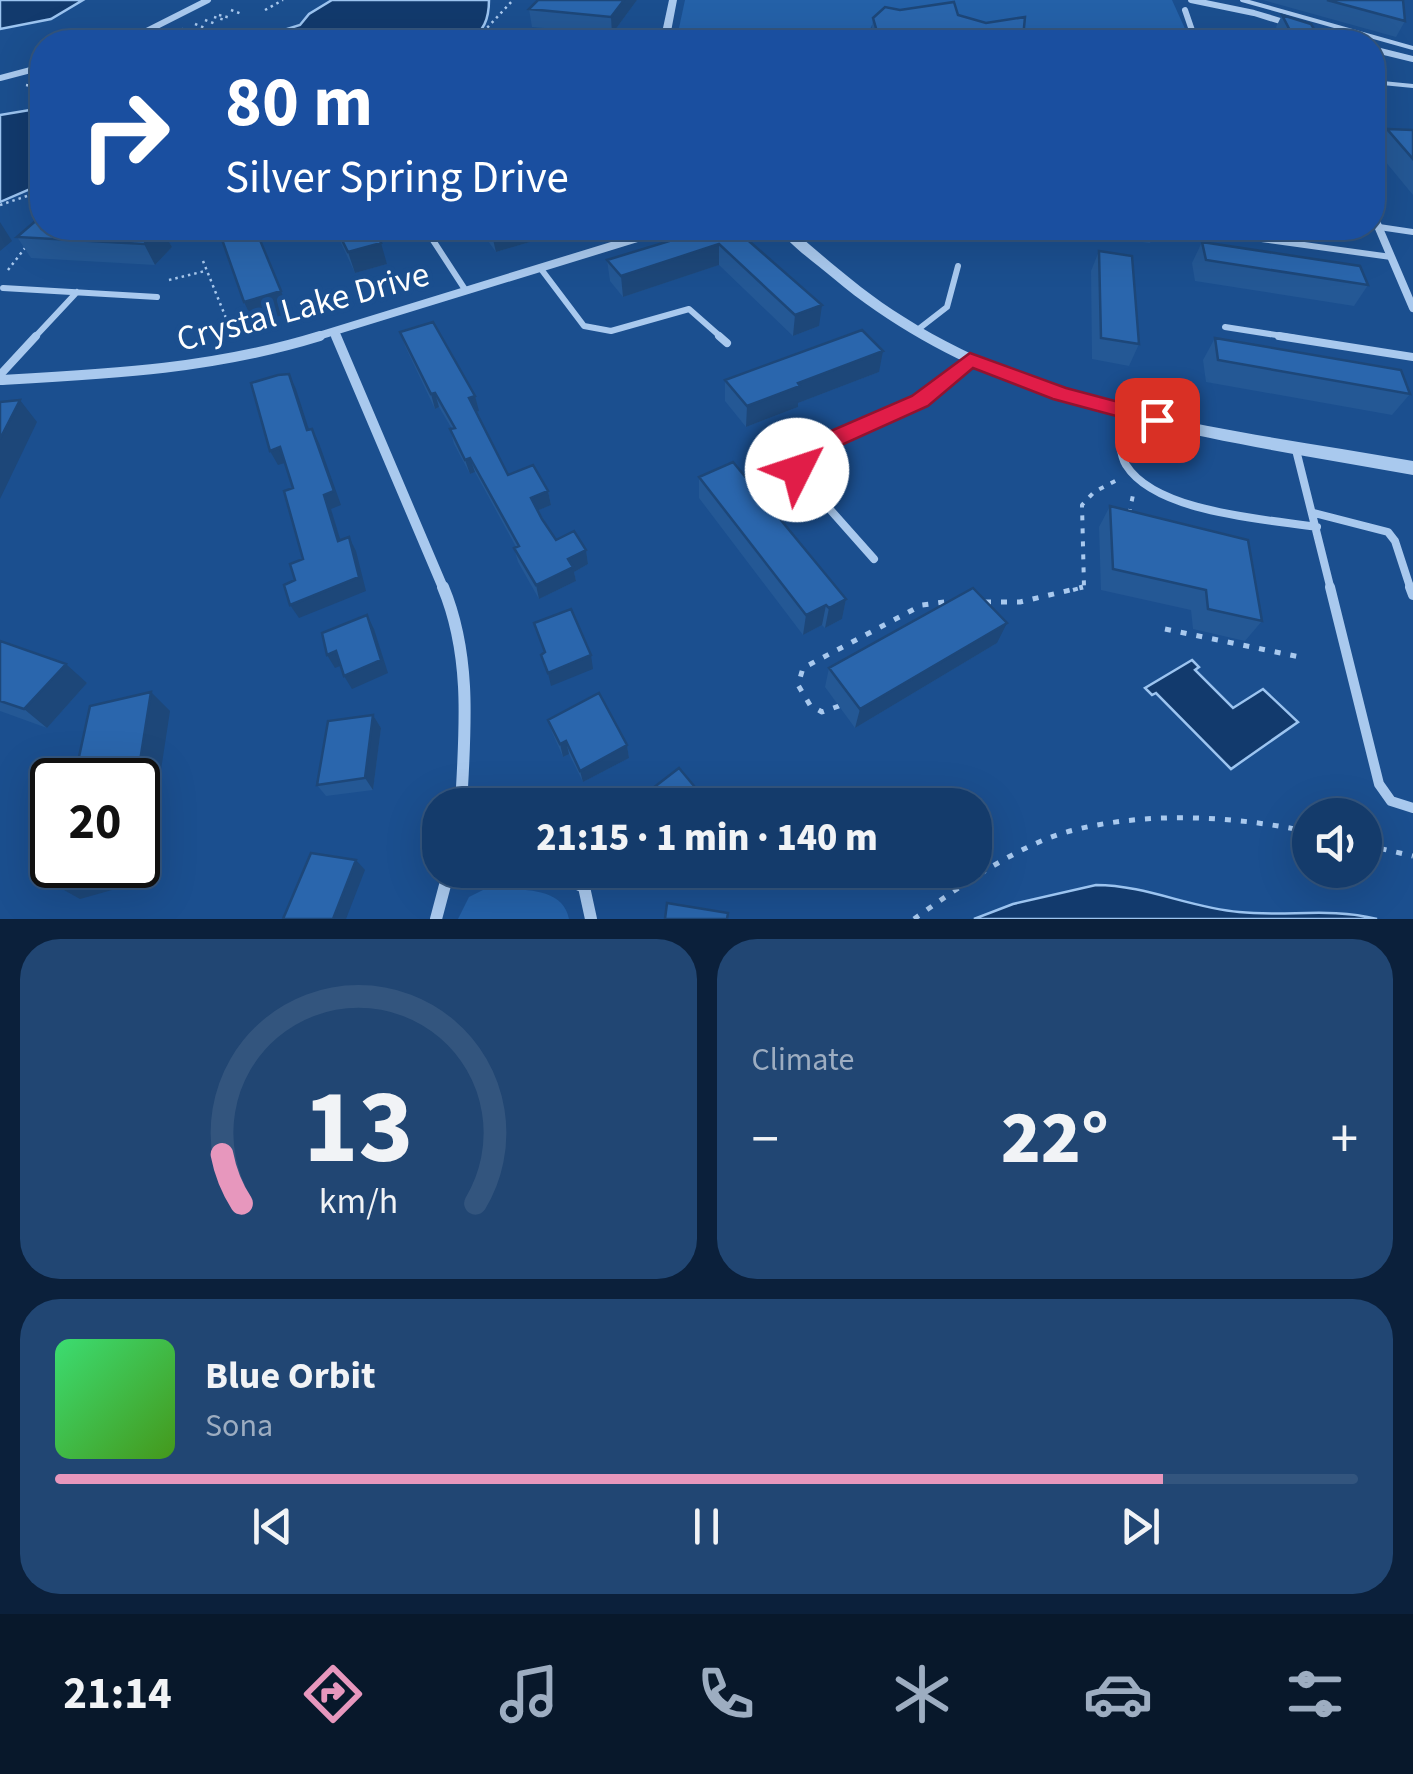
<!DOCTYPE html>
<html lang="en">
<head>
<meta charset="utf-8">
<style>
	:root { --surface:#143b6b; --page:#214673; --text:#f1f3f6; --muted:#9dadc1; --line:#33557e; --accent:#e797bd }
	body { margin:0; font-family:"Source Sans 3",sans-serif; background:var(--page); color:var(--text); height:100vh; display:flex; flex-direction:column; font-size:38px; white-space:nowrap }
	* { box-sizing:border-box; margin:0 }
	p { font-size:32px; color:var(--muted) }
	.icon { flex:none; width:55px; height:55px; fill:none; stroke:currentColor; stroke-width:2; stroke-linecap:round; stroke-linejoin:round }
	.map { position:relative; height:919px; overflow:hidden }
	.panel { display:flex; flex-direction:column; gap:20px; padding:20px; background:#0b203b; flex:1 }
	.panel>* { flex:none }
	.top-card { position:absolute; left:30px; top:30px; width:1355px; height:210px; border-radius:40px; box-shadow:0 10px 40px #0002,0 0 0 2px var(--line); background:#1a4fa0; color:#fff; overflow:hidden }
	.tools { position:absolute; left:1292px; top:798px; display:grid; gap:20px }
	.tools a { display:grid; place-items:center; width:90px; height:90px; border-radius:50%; background:var(--surface); box-shadow:0 10px 40px #0002,0 0 0 2px var(--line); font-size:50px }
	.speed { position:absolute; left:30px; top:758px; display:flex; gap:20px; font-size:50px; font-weight:700; text-align:center }
	.speed>* { display:grid; place-content:center; width:130px; height:130px; border-radius:50%; background:var(--surface); box-shadow:0 10px 40px #0002,0 0 0 2px var(--line); line-height:1 }
	.speed .limit { border:5px solid #111; border-radius:15px; background:#fff; color:#111 }
	.pin { position:absolute; display:grid; place-items:center; width:85px; height:85px; color:#fff; margin:-42px; border-radius:20px; box-shadow:0 5px 15px #0006 }
	.me { position:absolute; width:110px; margin:-55px; rotate:49deg; stroke-linejoin:round; filter:drop-shadow(0 0 8px #0008) }
	.turn { display:flex; align-items:center; gap:35px; height:210px; padding:0 30px; font-size:45px }
	.turn .icon { width:130px; height:130px; stroke-width:2.5 }
	.turn b { display:block; font-size:70px; line-height:85px }
	.big { font-size:75px; font-weight:800; line-height:1.1 }
	.panel .tile { flex:1; display:flex; flex-direction:column; justify-content:center; gap:15px; min-width:0; padding:0 35px; border-radius:40px; background:var(--page) }
	.panel .dial { align-items:center; gap:0 }
	.dial svg { height:260px; overflow:visible; fill:none; stroke:var(--line); stroke-width:7; stroke-linecap:round; text-anchor:middle }
	.dial text { fill:var(--text); stroke:none }
	.song { display:flex; align-items:center; gap:30px }
	.cover { width:120px; height:120px; border-radius:15px; background:linear-gradient(135deg,hsl(140 70% 55%),hsl(100 70% 35%)) }
	.played { height:10px; border-radius:5px; background:linear-gradient(90deg,var(--accent) 85%,var(--line) 85%) }
	.keys { display:flex; justify-content:space-around; direction:ltr }
	.heat { display:flex; justify-content:space-between; align-items:center; font-size:55px; direction:ltr }
	.panel .tiles { flex:1; display:grid; gap:20px; grid-template-columns:1fr 1fr }
	.tile:last-child { grid-column:span 2 }
	.trip { position:absolute; left:422px; top:788px; width:570px; height:100px; border-radius:40px; background:var(--surface); box-shadow:0 10px 40px #0002,0 0 0 2px var(--line); font-weight:800; line-height:100px; text-align:center }
	.dock { display:flex; height:160px; justify-content:space-around; align-items:center; background:#08182b; color:var(--muted) }
	.dock .icon { width:70px; height:70px }
	.dock .active { color:var(--accent) }
	.dock b { font-size:45px; color:var(--text) }
	.map>svg:first-child { display:block }
	.green { fill:#2461a8 }
	.water { fill:#123a6d; stroke:#9cc4f0; stroke-width:2.5 }
	.lines { fill:none; stroke-linecap:round; stroke-linejoin:round }
	.path-far2 { stroke:#a9c9ee; stroke-width:2.5; stroke-dasharray:2.5 4; stroke-linecap:butt }
	.path-far1 { stroke:#a9c9ee; stroke-width:4; stroke-dasharray:5 8; stroke-linecap:butt }
	.path { stroke:#a9c9ee; stroke-width:5; stroke-dasharray:6 10; stroke-linecap:butt }
	.service-far3 { stroke:#a9c9ee; stroke-width:4 }
	.service-far2 { stroke:#a9c9ee; stroke-width:6 }
	.service-far1 { stroke:#a9c9ee; stroke-width:8 }
	.service { stroke:#a9c9ee; stroke-width:10 }
	.minor-far3 { stroke:#a9c9ee; stroke-width:6 }
	.minor-far2 { stroke:#a9c9ee; stroke-width:8 }
	.minor-far1 { stroke:#a9c9ee; stroke-width:10 }
	.minor { stroke:#a9c9ee; stroke-width:12 }
	.tertiary { fill:#a9c9ee; fill-rule:evenodd }
	.wall { fill:#245895 }
	.shaded-wall { fill:#1d4779 }
	.building { fill:#2a66ad; stroke:#1d4779; stroke-width:2.5 }
	.route { fill:#e11d48; stroke:#92132f; stroke-width:2.5 }
	.labels { text-anchor:middle; dominant-baseline:central; stroke-width:10; stroke-linejoin:round; paint-order:stroke }
	.street-label { font-size:35px; fill:#fff; stroke:#1b4f8f }
</style>
</head>
<body>
<div class="map">
<svg width="1413" height="919" viewBox="0 0 1413 919">
	<rect width="100%" height="100%" fill="#1b4f8f"/>
	<path class="green" d="M 685,0 L 1172,0 L 1191,42 L 1028,42 L 1023,36 L 872,25 L 864,42 L 814,38 L 789,42 L 676,42 Z
		M 487,888 C 516,891 562,884 569,919 L 458,919 L 469,897 Z"/>
	<path class="water" d="M 0,0 L 83,0 L 51,19 L 0,29 Z
		M 332,0 L 489,0 C 489,19 484,32 467,42 L 245,42 L 300,25 L 309,14 Z
		M 42,108 L 42,184 L 0,202 L 0,115 Z
		M 1192,660 L 1199,667 L 1195,670 L 1233,708 L 1263,689 L 1298,722 L 1231,769 L 1156,693 L 1152,695 L 1145,688 Z
		M 1096,885 C 1145,885 1191,908 1239,912 C 1287,917 1330,907 1377,919 L 974,919 L 1013,904 Z"/>
	<g class="lines">
		<path class="path-far2" d="M 231,10 L 242,14
			M 265,10 L 283,0
			M 219,15 L 231,18
			M 214,17 L 225,20
			M 205,20 L 216,24
			M 195,24 L 205,28
			M 182,29 L 192,33
			M 177,42 L 181,41
			M 474,42 L 513,0
			M 840,42 L 870,42
			M 866,42 L 866,35 L 875,26
			M 26,85 L 38,87
			M 1372,182 L 1384,183
			M 0,205 L 42,191
			M 203,261 L 230,328
			M 8,270 L 25,248
			M 169,280 L 205,271"/>
		<path class="path-far1" d="M 1129,514 L 1133,495
			M 1073,590 L 1084,587 L 1082,505 L 1094,492 L 1119,479"/>
		<path class="path" d="M 985,602 L 1020,602 L 1083,587
			M 1165,629 L 1300,657
			M 839,706 L 822,712 L 810,705 L 798,685 L 803,668 L 922,605 L 952,601
			M 1365,845 L 1413,856
			M 914,919 C 959,887 1020,843 1074,830 C 1150,811 1235,816 1310,832"/>
		<path class="service-far3" d="M 1242,0 L 1413,48
			M 1372,82 L 1413,86"/>
		<path class="service-far2" d="M 1379,227 L 1413,232
			M 425,228 L 466,291
			M 1182,228 L 1391,257
			M 541,269 L 584,326 L 611,331 L 689,309 L 722,338
			M 3,288 L 157,297
			M 1225,327 L 1295,338
			M 916,331 L 947,307 L 958,266
			M 34,338 L 77,292"/>
		<path class="service-far1" d="M 719,336 L 727,343
			M 1279,336 L 1413,357
			M 0,375 L 36,336
			M 1119,411 C 1120,427 1118,452 1126,465 C 1156,513 1266,519 1317,527
			M 1295,446 L 1331,590
			M 1314,513 L 1388,532 L 1395,541 L 1411,590
			M 874,559 L 803,479 L 798,462 L 811,449 L 920,401 L 970,360"/>
		<path class="service" d="M 1330,587 L 1379,784 L 1391,801 L 1413,808
			M 1410,587 L 1413,595"/>
		<path class="minor-far3" d="M 1191,0 L 1254,13 L 1349,42
			M 1185,10 L 1196,42
			M 125,42 L 208,0
			M 1372,49 L 1413,59
			M 0,78 L 42,67"/>
		<path class="minor-far2" d="M 1372,212 L 1413,308
			M 335,333 L 337,338
			M 312,338 L 670,228"/>
		<path class="minor-far1" d="M 336,336 L 444,590
			M 0,380 C 111,374 213,369 320,336"/>
		<path class="minor" d="M 443,587 C 472,656 465,732 461,805
			M 547,870 L 584,887 L 591,919
			M 436,919 L 449,870"/>
		<path class="tertiary" d="M 669,0 L 677,0 L 669,42 L 660,42 Z
			M 777,228 L 790,228 C 827,259 863,292 904,317 C 1055,413 1241,431 1413,461 L 1413,475 C 1212,438 995,415 833,278 C 815,263 791,246 777,228 Z"/>
	</g>
	<path class="wall" d="M 637,0 L 612,34 L 532,27 L 529,9 Z
		M 1263,0 L 1403,0 L 1405,21 L 1396,37 Z
		M 900,10 L 958,15 L 1023,38 L 1031,42 L 873,42 L 871,36 L 873,18 Z
		M 1282,15 L 1322,42 L 1284,42 L 1276,27 Z
		M 1387,129 L 1413,130 L 1413,195 L 1375,149 Z
		M 42,228 L 161,228 L 172,247 L 155,265 L 31,258 L 17,237 Z
		M 334,228 L 373,228 L 387,264 L 355,273 Z
		M 483,228 L 567,228 L 567,231 L 496,252 L 485,237 Z
		M 712,228 L 819,326 L 793,336 L 719,265 L 623,297 L 610,281 L 607,260 Z
		M 865,228 L 895,228 L 893,237 L 864,233 Z
		M 1117,228 L 1157,228 L 1150,243 L 1118,239 Z
		M 1202,242 L 1368,285 L 1354,306 L 1195,281 L 1192,263 Z
		M 1099,251 L 1139,344 L 1129,366 L 1092,359 L 1091,271 Z
		M 400,332 L 479,411 L 476,412 L 508,475 L 548,491 L 551,505 L 538,510 L 556,540 L 586,550 L 588,564 L 574,572 L 576,581 L 539,599 L 518,562 L 514,548 L 516,547 L 475,472 L 470,474 L 454,444 L 450,429 L 452,429 L 439,407 L 435,409 L 405,346 Z
		M 1215,338 L 1410,394 L 1392,415 L 1206,382 L 1203,360 Z
		M 879,372 L 798,403 L 798,407 L 746,427 L 725,401 L 725,380 Z
		M 699,477 L 846,599 L 842,619 L 825,628 L 822,625 L 803,635 L 699,498 Z
		M 1110,506 L 1262,621 L 1245,641 L 1193,629 L 1191,610 L 1101,590 L 1099,527 Z
		M 0,641 L 87,683 L 47,728 L 0,711 Z
		M 997,643 L 855,728 L 825,687 L 829,668 Z
		M 373,715 L 381,728 L 373,790 L 326,796 L 317,785 Z
		M 548,720 L 627,745 L 629,758 L 583,782 L 569,754 L 563,757 L 552,732 Z"/>
	<path class="shaded-wall" d="M 624,0 L 637,0 L 612,34 L 611,17 Z
		M 0,222 L 12,241 L 0,251 Z
		M 159,228 L 161,228 L 172,247 L 155,265 L 144,244 Z
		M 255,228 L 290,313 L 254,323 L 244,302 Z
		M 504,228 L 567,228 L 567,231 L 496,252 L 491,231 Z
		M 381,243 L 387,264 L 355,273 L 348,252 Z
		M 719,244 L 719,265 L 623,297 L 621,276 Z
		M 822,305 L 819,326 L 793,336 L 795,315 Z
		M 883,351 L 879,372 L 798,403 L 798,407 L 746,427 L 747,406 L 798,383 Z
		M 289,374 L 296,389 L 314,445 L 307,430 Z
		M 435,393 L 439,407 L 435,409 L 431,394 Z
		M 475,396 L 479,411 L 473,413 L 469,398 Z
		M 20,400 L 37,422 L 0,499 L 0,439 Z
		M 312,429 L 319,443 L 341,505 L 331,509 L 345,555 L 338,541 L 324,495 Z
		M 280,447 L 288,462 L 278,465 L 270,451 Z
		M 470,458 L 475,472 L 470,474 L 465,460 Z
		M 548,491 L 551,505 L 534,512 L 531,498 Z
		M 349,537 L 356,551 L 366,591 L 299,618 L 290,605 Z
		M 586,550 L 588,564 L 574,572 L 576,581 L 539,599 L 536,585 L 568,559 Z
		M 846,599 L 842,619 L 825,628 L 829,608 Z
		M 826,605 L 822,625 L 803,635 L 806,615 Z
		M 367,615 L 374,629 L 388,673 L 352,689 L 344,676 Z
		M 1007,623 L 997,643 L 855,728 L 860,709 Z
		M 336,651 L 345,664 L 335,668 L 327,655 Z
		M 591,655 L 593,669 L 551,686 L 548,673 Z
		M 66,664 L 87,683 L 47,728 L 24,709 Z
		M 151,692 L 170,711 L 144,881 L 80,899 L 55,885 L 122,865 L 138,865 L 137,780 Z
		M 373,715 L 381,728 L 373,790 L 365,778 Z
		M 566,741 L 569,754 L 563,757 L 560,744 Z
		M 627,745 L 629,758 L 583,782 L 580,771 Z
		M 699,792 L 699,804 L 698,805 L 683,805 Z
		M 356,860 L 365,870 L 346,919 L 333,919 Z"/>
	<path class="building" d="M 538,0 L 624,0 L 611,17 L 529,9 Z
		M 1327,0 L 1403,0 L 1405,21 Z
		M 954,2 L 958,15 L 986,23 L 1025,17 L 1023,38 L 1031,42 L 880,42 L 873,18 L 885,7 L 900,10 Z
		M 1282,15 L 1311,24 L 1322,42 L 1296,42 Z
		M 1387,129 L 1413,130 L 1413,159 Z
		M 39,218 L 42,218 L 42,228 L 159,228 L 144,244 L 17,237 Z
		M 218,228 L 255,228 L 281,291 L 244,302 Z
		M 336,228 L 373,228 L 381,243 L 348,252 Z
		M 712,228 L 734,228 L 822,305 L 795,315 L 719,244 L 621,276 L 607,260 Z
		M 1202,242 L 1360,266 L 1368,285 L 1206,260 Z
		M 1099,251 L 1132,256 L 1139,344 L 1101,338 Z
		M 433,322 L 475,396 L 469,398 L 508,475 L 533,465 L 548,491 L 531,498 L 542,519 L 556,540 L 574,531 L 586,550 L 568,559 L 573,567 L 536,585 L 514,548 L 519,546 L 470,458 L 465,460 L 450,429 L 455,428 L 435,393 L 431,394 L 400,332 Z
		M 862,330 L 883,351 L 798,383 L 800,386 L 747,406 L 725,380 Z
		M 1215,338 L 1401,370 L 1410,394 L 1218,360 Z
		M 289,374 L 307,430 L 312,429 L 334,491 L 324,495 L 338,541 L 349,537 L 359,577 L 290,605 L 284,585 L 295,580 L 290,564 L 303,559 L 284,491 L 293,488 L 280,447 L 270,451 L 251,383 L 278,375 Z
		M 20,400 L 0,439 L 0,402 Z
		M 733,462 L 846,599 L 829,608 L 826,605 L 806,615 L 699,477 Z
		M 1110,506 L 1248,540 L 1262,621 L 1208,609 L 1206,590 L 1113,569 Z
		M 973,588 L 1007,623 L 860,709 L 829,668 Z
		M 571,609 L 591,655 L 548,673 L 541,655 L 545,652 L 534,623 Z
		M 367,615 L 381,660 L 344,676 L 336,651 L 327,655 L 322,633 Z
		M 0,641 L 66,664 L 24,709 L 0,701 Z
		M 151,692 L 137,780 L 74,780 L 90,706 Z
		M 599,693 L 627,745 L 580,771 L 566,741 L 560,744 L 548,720 Z
		M 373,715 L 365,778 L 317,785 L 328,721 Z
		M 679,768 L 699,792 L 683,805 L 631,805 Z
		M 311,853 L 356,860 L 333,919 L 283,919 Z
		M 59,865 L 122,865 L 122,866 L 55,885 Z
		M 667,903 L 728,913 L 727,919 L 665,919 Z"/>
	<path class="route" d="M 970,353 L 1066,388 L 1164,414 L 1168,420 L 1157,427 L 1053,399 L 973,368 L 928,406 L 819,455 L 809,464 L 805,476 L 789,476 L 786,462 L 803,443 L 912,396 Z"/>
	<g class="labels">
		<g class="street-label">
			<text transform="translate(303 307) rotate(-15)">Crystal Lake Drive</text>
		</g>
	</g>
</svg>
<div class="tools">
<a><svg class="icon" aria-label="sound" viewBox="0 0 24 24"><path d="M4 9h4l5-4v14l-5-4H4zM17 9q2 3 0 6"/></svg></a>
</div>
<div class="speed"><div class="limit">20</div></div>
<div class="pin" style="left:1157px;top:420px;background:#d93025"><svg class="icon" aria-label="arrive" viewBox="0 0 24 24"><path d="M6 21V4h12l-3 4 3 4H6"/></svg></div>
<svg class="me" style="left:797px;top:470px" viewBox="-20 -20 40 40"><circle r="19" fill="#fff"/><path d="M0-13L10 11 0 6-10 11z" fill="#e11d48"/></svg>
<div class="trip">21:15 · 1 min · 140 m</div>
<div class="top-card">
<div class="turn"><svg class="icon" aria-label="right" viewBox="0 0 24 24"><path d="M7 20v-9h11M14 6l5 5-5 5"/></svg><div><b>80 m</b>Silver Spring Drive</div></div>
</div>
</div>
<section class="panel">
<div class="tiles">
<div class="tile dial"><svg viewBox="0 0 100 80">
<path d="M14 69A42 42 0 1 1 86 69"/>
<path d="M14 69A42 42 0 0 1 8 54" stroke="#e797bd"/>
<text x="50" y="56" font-size="32" font-weight="700">13</text>
<text x="50" y="72" font-size="11">km/h</text>
</svg></div>
<div class="tile"><p>Climate</p>
<div class="heat"><a>−</a><b class="big">22°</b><a>+</a></div>
</div>
<div class="tile">
<div class="song"><i class="cover"></i><div><b>Blue Orbit</b><p>Sona</p></div></div>
<div class="played"></div>
<div class="keys"><svg class="icon" aria-label="previous" viewBox="0 0 24 24"><path d="M18 5L8 12l10 7zM5 5v14"/></svg><svg class="icon" aria-label="pause" viewBox="0 0 24 24"><path d="M8 5v14M16 5v14"/></svg><svg class="icon" aria-label="next" viewBox="0 0 24 24"><path d="M6 5l10 7-10 7zM19 5v14"/></svg></div>
</div>
</div>
</section>
<nav class="dock">
<b>21:14</b>
<svg class="icon active" aria-label="directions" viewBox="0 0 24 24"><path d="M12 3l9 9-9 9-9-9zM9 14v-3h6M13 9l2 2-2 2"/></svg>
<svg class="icon" aria-label="music" viewBox="0 0 24 24"><path d="M9 18V5l10-2v13"/><circle cx="6" cy="18" r="3"/><circle cx="16" cy="16" r="3"/></svg>
<svg class="icon" aria-label="phone" viewBox="0 0 24 24"><path d="M5 4h4l2 5-3 2q2 4 5 5l2-3 5 2v4C11 20 4 13 5 4z"/></svg>
<svg class="icon" aria-label="climate" viewBox="0 0 24 24"><path d="M12 3v18M4 7l16 10M4 17L20 7"/></svg>
<svg class="icon" aria-label="car" viewBox="0 0 24 24"><path d="M5 17H2v-5l4-1 3-4h7l3 4 3 1v5h-3M9 17h6M6 11h13"/><circle cx="7" cy="17" r="2"/><circle cx="17" cy="17" r="2"/></svg>
<svg class="icon" aria-label="filters" viewBox="0 0 24 24"><path d="M4 7h16M4 17h16"/><circle cx="9" cy="7" r="2"/><circle cx="15" cy="17" r="2"/></svg>
</nav>
</body>
</html>
